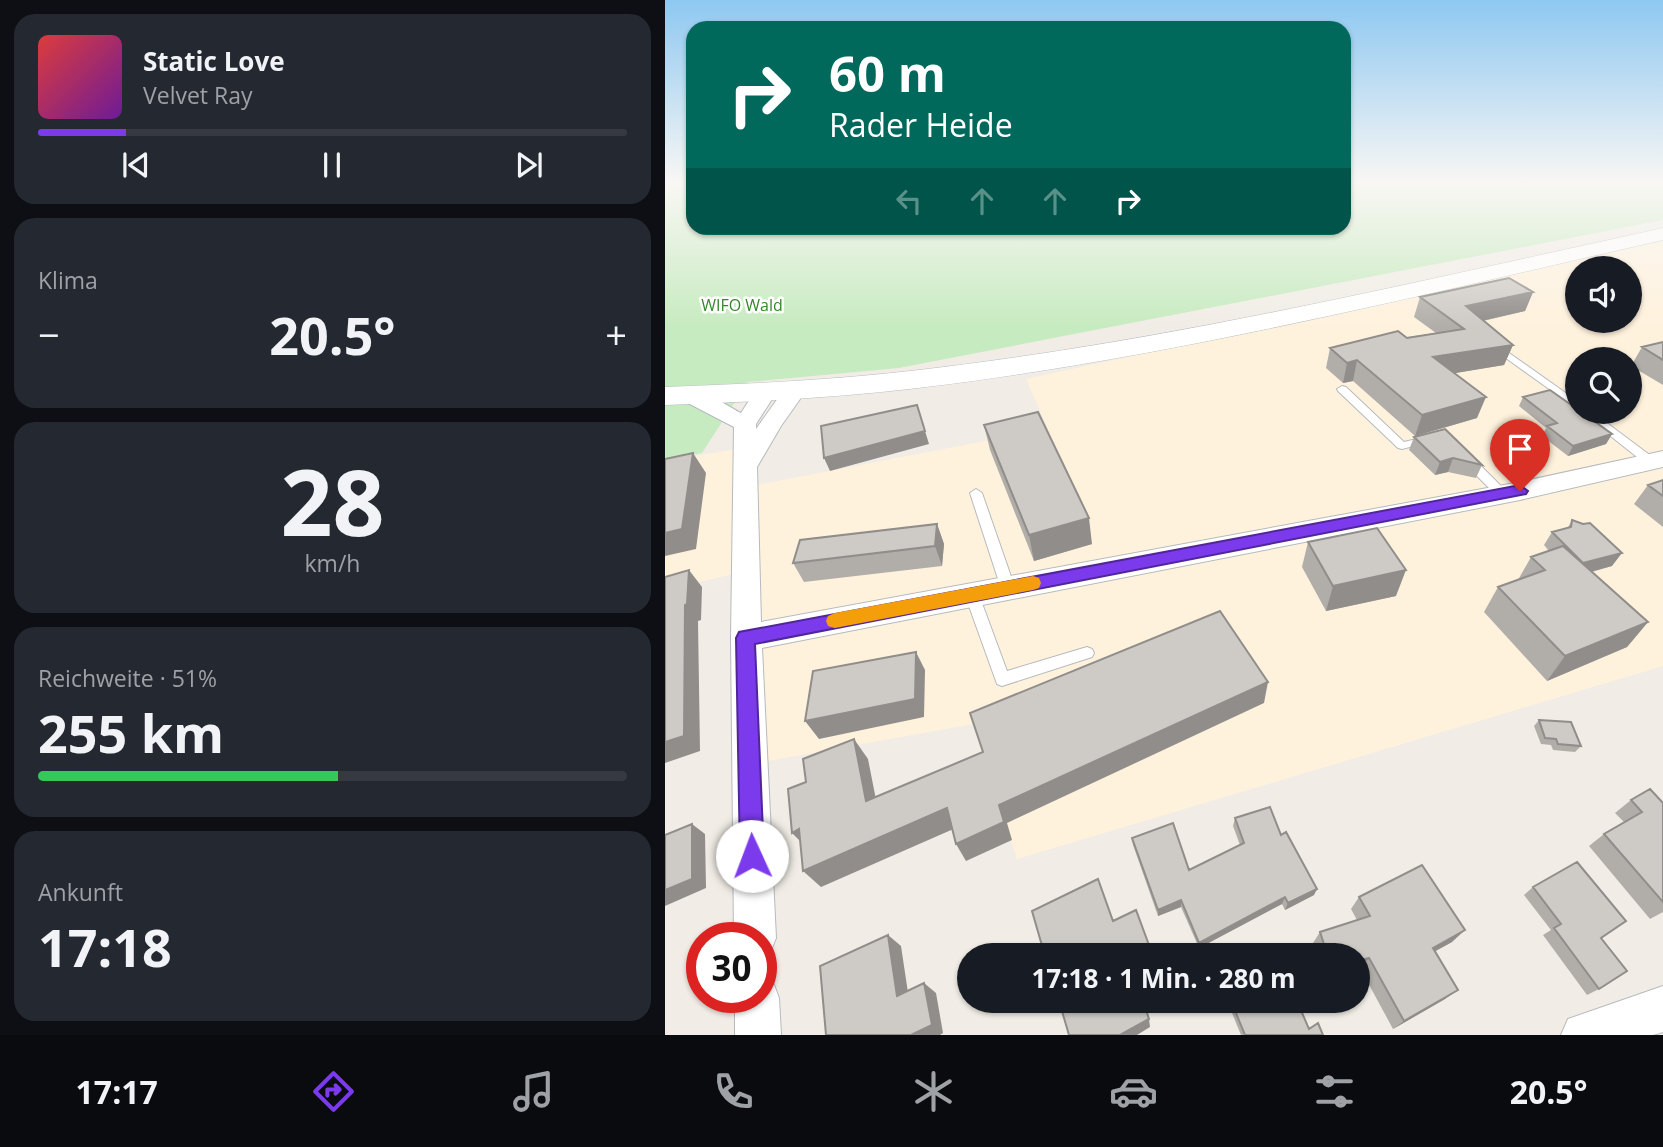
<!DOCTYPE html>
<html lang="de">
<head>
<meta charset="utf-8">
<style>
	:root { --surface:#171b24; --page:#242831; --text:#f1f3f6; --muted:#9ea1a6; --line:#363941; --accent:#7c3aed }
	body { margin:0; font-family:"Open Sans",sans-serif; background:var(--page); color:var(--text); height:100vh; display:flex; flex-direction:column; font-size:26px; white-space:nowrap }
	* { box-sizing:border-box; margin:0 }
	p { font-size:23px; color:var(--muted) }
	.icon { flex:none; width:38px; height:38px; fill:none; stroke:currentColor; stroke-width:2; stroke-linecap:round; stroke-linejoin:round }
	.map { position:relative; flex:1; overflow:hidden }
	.drawer { display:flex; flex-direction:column; gap:14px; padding:14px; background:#0d0f14; width:665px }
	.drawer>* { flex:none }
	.banner { position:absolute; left:21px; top:21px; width:665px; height:214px; border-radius:21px; box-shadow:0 2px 5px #0004; background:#00695c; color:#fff; overflow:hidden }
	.buttons { position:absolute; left:900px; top:256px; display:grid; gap:14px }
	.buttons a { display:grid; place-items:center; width:77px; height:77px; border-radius:50%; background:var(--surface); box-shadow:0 2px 5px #0004; font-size:35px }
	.speed { position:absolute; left:21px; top:922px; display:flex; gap:14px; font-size:35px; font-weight:700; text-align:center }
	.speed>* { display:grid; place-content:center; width:91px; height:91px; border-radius:50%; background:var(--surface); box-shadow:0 2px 5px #0004; line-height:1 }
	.speed .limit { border:10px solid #d22; background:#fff; color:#111 }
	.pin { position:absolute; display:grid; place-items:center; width:60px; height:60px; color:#fff; margin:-72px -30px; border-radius:50% 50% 50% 0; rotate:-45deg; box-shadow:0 0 7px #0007 }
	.pin .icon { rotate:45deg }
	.me { position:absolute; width:77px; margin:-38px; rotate:358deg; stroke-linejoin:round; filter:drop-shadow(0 0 5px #0008) }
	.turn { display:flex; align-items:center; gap:24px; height:147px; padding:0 28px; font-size:32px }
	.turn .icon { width:91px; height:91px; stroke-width:2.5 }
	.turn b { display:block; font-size:49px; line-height:60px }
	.lanes { display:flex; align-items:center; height:66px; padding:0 28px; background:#0003; justify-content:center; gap:35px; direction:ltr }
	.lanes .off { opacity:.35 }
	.big { font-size:52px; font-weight:700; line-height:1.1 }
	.drawer .card { flex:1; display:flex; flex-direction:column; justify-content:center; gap:10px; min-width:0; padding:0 24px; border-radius:21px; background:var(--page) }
	.drawer .dial { align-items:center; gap:0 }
	.dial b { font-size:91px; line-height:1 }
	.song { display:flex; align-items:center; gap:21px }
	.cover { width:84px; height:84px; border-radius:10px; background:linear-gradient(135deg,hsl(0 70% 55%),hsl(280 70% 35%)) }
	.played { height:7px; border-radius:4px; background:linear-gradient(90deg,var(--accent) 15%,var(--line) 15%) }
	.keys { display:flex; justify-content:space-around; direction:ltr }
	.heat { display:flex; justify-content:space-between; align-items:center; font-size:38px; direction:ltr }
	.charge { height:10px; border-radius:5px; background:linear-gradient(90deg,#34c759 51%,var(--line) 0) }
	.trip { position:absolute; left:292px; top:943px; width:413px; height:70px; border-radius:35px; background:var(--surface); box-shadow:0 2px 5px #0004; font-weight:700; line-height:70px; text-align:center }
	.tabs { display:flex; height:112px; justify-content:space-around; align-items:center; background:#090b0e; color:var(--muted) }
	.tabs .icon { width:49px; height:49px }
	.tabs .active { color:var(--accent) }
	.tabs b { font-size:32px; color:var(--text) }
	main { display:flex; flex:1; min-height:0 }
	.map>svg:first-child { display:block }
	.commercial { fill:#fff2dd; fill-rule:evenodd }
	.green { fill:#c7ebc0 }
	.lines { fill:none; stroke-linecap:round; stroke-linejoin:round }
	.lane-casing { stroke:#b6babe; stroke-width:2 }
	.street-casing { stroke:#b6babe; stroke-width:2 }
	.secondary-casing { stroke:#b7bcc1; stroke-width:1 }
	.lane { fill:#fff; fill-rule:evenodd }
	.street { fill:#fff; fill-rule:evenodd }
	.secondary { fill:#fff; fill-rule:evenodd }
	.wall { fill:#b1aea9 }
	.shaded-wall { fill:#908d8a }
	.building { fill:#cecac5; stroke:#908d8a; stroke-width:2 }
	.route { fill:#7c3aed; stroke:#51269a; stroke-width:2 }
	.slow { fill:#f59e0b }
	.labels { text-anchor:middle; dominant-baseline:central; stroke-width:5; stroke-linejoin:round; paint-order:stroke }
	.far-park-label { font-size:16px; fill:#36872c; stroke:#fff }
</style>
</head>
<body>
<main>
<section class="drawer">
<div class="card">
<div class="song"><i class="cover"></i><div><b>Static Love</b><p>Velvet Ray</p></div></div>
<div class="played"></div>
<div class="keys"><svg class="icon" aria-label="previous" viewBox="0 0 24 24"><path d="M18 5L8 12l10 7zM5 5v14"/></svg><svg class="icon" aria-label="pause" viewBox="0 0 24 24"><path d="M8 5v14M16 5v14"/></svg><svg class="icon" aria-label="next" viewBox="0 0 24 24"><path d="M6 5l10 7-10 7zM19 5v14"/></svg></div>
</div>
<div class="card"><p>Klima</p>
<div class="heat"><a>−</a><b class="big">20.5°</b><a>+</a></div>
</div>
<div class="card dial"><b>28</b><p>km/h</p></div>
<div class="card"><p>Reichweite · 51%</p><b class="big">255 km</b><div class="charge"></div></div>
<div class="card"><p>Ankunft</p><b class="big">17:18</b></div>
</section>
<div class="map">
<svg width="998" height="1035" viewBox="0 0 998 1035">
	<rect width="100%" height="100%" fill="#f1ede6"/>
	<path class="commercial" d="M 998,241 L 998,666 L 352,859 L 308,724 L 75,766 L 73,573 L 0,590 L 0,461 L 102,444 L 90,462 L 92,485 L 383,429 L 361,379 ZM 912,268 L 964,268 L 964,320 L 912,320 ZM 912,359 L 964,359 L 964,411 L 912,411 Z"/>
	<path class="green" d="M 0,182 L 28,182 L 28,228 L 679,228 L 679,182 L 998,182 L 998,220 L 234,368 L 83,382 L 37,453 L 0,461 Z"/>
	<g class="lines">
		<g class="lane-casing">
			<path id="lane" d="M 830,343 L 912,401 L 912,409 L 827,348 L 825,346 Z
				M 677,386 L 681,387 L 739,442 L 760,437 L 765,440 L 764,442 L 737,449 L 733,448 L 673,391 L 672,389 Z
				M 914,411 L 926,411 L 990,459 L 992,462 L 990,465 L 982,465 Z
				M 803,456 L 807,457 L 841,491 L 843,494 L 841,497 L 833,497 L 799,463 L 797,460 Z
				M 311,489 L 317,493 L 350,588 L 348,592 L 343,593 L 338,592 L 336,588 L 305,493 Z
				M 307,590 L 312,591 L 314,595 L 342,671 L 422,647 L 427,649 L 429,653 L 427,657 L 337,686 L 332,684 L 300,595 L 302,591 Z"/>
		</g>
		<g class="street-casing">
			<path id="street" d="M 129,386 L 137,387 L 140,392 L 116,426 L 92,467 L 96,622 L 855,482 L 998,451 L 998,467 L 855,500 L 97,648 L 111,938 L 105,953 L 96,957 L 96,938 L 69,938 L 66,638 L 69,427 L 19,401 L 16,396 L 19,391 C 38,387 60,405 76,413 L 92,388 L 108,388 L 111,393 L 91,424 L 91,429 L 121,387 Z
				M 96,977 L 108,982 L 114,998 L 116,1035 L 70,1035 L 70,998 L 96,998 Z
				M 998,986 L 998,1032 L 988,1035 L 896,1035 L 903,1019 Z"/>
		</g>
		<g class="secondary-casing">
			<path id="secondary" d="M 998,228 L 998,240 C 751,296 504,358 253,388 C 169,398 84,402 0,405 L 0,387 C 85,384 169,380 254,370 C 505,341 751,282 998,228 Z"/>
		</g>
		<use href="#lane" class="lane"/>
		<use href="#street" class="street"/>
		<use href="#secondary" class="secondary"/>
	</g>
	<path class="wall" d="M 868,292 L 860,311 L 818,321 L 848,345 L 839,365 L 789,373 L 812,418 L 751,436 L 817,465 L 811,478 L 783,472 L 770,475 L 744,450 L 749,437 L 750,436 L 688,381 L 678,383 L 661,368 L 665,348 L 771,333 L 749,317 L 755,297 Z
		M 998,342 L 998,385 L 966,366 L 977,347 Z
		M 858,397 L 947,434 L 941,444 L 903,456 L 877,436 L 881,428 L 854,406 Z
		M 319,425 L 427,544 L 369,561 L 325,450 Z
		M 998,480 L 998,527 L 969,504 L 983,485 Z
		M 907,520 L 947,566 L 927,572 L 983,622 L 962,647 L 882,681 L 819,612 L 833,587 L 853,580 L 866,557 L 884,551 L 879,545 L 887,532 L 902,529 Z
		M 272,524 L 279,544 L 277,566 L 139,582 L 128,563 Z
		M 643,542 L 731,596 L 661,611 L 637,567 Z
		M 874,720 L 916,746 L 910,752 L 888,750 L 886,745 L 876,744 L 869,726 Z
		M 966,800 L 998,803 L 998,912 L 985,919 L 924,846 L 939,834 L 959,822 L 950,813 Z
		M 570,818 L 616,835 L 649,895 L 620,910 L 617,904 L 534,948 L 516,907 L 493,916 L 468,845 L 467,838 L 524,870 L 575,845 L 568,826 Z
		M 868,887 L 936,938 L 934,989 L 922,995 L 878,935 L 886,930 L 859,895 Z
		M 694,897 L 787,942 L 770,951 L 780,999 L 728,1029 L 695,968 L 693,969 L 693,956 L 652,956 L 648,943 L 655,932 L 692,920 L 686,909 Z
		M 562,1001 L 632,1001 L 644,1029 L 658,1035 L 576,1035 Z"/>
	<path class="shaded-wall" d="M 868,292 L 860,311 L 794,326 L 801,306 Z
		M 848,345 L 839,365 L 761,378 L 768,357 Z
		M 692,360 L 688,381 L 678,383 L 682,363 Z
		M 821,397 L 812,418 L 750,436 L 757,415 Z
		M 252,405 L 264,444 L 165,471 L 159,458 Z
		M 947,434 L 941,444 L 903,456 L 908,446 Z
		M 28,453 L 41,473 L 31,549 L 0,556 L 0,533 Z
		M 788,458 L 783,472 L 770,475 L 775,462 Z
		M 424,518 L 427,544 L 369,561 L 364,535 Z
		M 272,524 L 279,544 L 277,566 L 270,546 Z
		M 957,553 L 947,566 L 909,576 L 918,563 Z
		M 24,570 L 37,587 L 36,620 L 33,621 L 35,751 L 0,763 L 0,742 Z
		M 741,570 L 731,596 L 661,611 L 668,586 Z
		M 983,622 L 962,647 L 882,681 L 900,656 Z
		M 251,652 L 260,670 L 259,717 L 154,739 L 140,721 Z
		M 603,682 L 599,703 L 342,823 L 347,840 L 301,861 L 291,844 L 334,805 Z
		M 189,739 L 203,759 L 215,820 L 201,801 Z
		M 282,808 L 293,827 L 156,887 L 138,871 Z
		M 27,824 L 40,834 L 41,888 L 0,906 L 0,890 Z
		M 134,829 L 145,851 L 127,833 Z
		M 652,889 L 649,895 L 620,910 L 623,903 Z
		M 620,897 L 617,904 L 534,948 L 534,943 Z
		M 516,900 L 516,907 L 493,916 L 493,910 Z
		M 800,930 L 787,942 L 756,959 L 768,948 Z
		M 223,935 L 236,946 L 245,1006 L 232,996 Z
		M 704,958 L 695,968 L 693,969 L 693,961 Z
		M 259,983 L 271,993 L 278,1033 L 275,1035 L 246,1035 Z
		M 793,990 L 780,999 L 728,1029 L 739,1021 Z
		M 484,1019 L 485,1027 L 472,1035 L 455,1035 Z"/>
	<path class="building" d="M 844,278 L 868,292 L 801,306 L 848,345 L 768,357 L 821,397 L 757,415 L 692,360 L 682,363 L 665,348 L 733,331 L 742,338 L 799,329 L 755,297 Z
		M 998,342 L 998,360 L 977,347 Z
		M 885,390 L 912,409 L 912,411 L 915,411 L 947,434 L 908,446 L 882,426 L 892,423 L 858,397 Z
		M 252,405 L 260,431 L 159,458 L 156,426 Z
		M 373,412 L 424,518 L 364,535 L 319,425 Z
		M 780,429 L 817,465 L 788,458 L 775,462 L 749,437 Z
		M 28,453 L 17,529 L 0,533 L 0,459 Z
		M 998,480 L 998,496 L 983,485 Z
		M 907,520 L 918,524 L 925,523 L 957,553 L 918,563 L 887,532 L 906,527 Z
		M 272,524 L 270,546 L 128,563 L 135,540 Z
		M 712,528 L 741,570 L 668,586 L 643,542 Z
		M 898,546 L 983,622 L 900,656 L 833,587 L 880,570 L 866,557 Z
		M 24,570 L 22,604 L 20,605 L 19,736 L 0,742 L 0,577 Z
		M 555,611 L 603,682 L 334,805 L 339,822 L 291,844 L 282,808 L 138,871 L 134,829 L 127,833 L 123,789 L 141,782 L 138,759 L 189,739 L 201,801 L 318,752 L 305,713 Z
		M 251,652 L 250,699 L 140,721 L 148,671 Z
		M 874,720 L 906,722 L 916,746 L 893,744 L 891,739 L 880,738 Z
		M 985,789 L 998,803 L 998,902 L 939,834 L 977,812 L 966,800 Z
		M 605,807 L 616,835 L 621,832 L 652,889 L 623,903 L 620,897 L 534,943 L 516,900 L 493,910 L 467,838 L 508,823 L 524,870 L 579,843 L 570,818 Z
		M 27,824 L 27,879 L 0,890 L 0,835 Z
		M 912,862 L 961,921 L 936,938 L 962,971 L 934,989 L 889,928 L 896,924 L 868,887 Z
		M 757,865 L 800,930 L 768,948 L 793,990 L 739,1021 L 704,958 L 693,961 L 693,956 L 663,956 L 655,932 L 705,916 L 694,897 Z
		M 433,879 L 448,921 L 471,910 L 488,956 L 380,956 L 367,911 Z
		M 223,935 L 232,996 L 259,983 L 267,1025 L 246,1035 L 161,1035 L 155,966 Z
		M 394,1001 L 478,1001 L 484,1019 L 455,1035 L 404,1035 Z
		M 566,1001 L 632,1001 L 644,1029 L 653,1023 L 658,1035 L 580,1035 Z"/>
	<linearGradient id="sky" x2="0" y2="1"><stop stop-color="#8ec8f1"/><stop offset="0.56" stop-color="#f9f7f4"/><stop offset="1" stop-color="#f9f7f4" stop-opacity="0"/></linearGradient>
	<rect width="998" height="327" fill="url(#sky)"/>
	<path class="route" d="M 855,485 L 863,491 L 861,494 L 90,644 L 99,856 L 96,865 L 87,868 L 79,865 L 75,856 L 71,638 L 74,632 Z"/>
	<path class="slow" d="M 368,576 L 374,578 L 376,583 L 374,588 L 368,590 L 170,628 L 163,626 L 161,621 L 163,616 L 170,613 Z"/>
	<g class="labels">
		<g class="far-park-label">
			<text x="77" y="305">WIFO Wald</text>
		</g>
	</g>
</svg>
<div class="buttons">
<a><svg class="icon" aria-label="sound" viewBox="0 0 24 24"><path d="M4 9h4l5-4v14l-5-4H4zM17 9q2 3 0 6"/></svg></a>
<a><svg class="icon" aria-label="search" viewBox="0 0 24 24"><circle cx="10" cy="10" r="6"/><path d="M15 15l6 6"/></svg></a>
</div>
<div class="speed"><div class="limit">30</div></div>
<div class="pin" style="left:855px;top:491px;background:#d93025"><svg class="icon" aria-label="arrive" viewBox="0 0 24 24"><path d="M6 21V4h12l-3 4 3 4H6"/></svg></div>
<svg class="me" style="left:87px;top:856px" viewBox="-20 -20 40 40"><circle r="19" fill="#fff"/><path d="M0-13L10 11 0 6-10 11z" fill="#7c3aed"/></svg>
<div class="trip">17:18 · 1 Min. · 280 m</div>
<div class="banner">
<div class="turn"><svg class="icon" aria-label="right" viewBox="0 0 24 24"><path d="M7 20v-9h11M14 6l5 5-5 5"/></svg><div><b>60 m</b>Rader Heide</div></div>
<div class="lanes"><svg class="icon off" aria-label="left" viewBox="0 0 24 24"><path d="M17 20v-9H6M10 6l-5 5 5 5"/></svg><svg class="icon off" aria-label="ahead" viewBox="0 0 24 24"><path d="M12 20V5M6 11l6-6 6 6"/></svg><svg class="icon off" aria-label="ahead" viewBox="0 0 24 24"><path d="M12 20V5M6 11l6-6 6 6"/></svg><svg class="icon" aria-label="right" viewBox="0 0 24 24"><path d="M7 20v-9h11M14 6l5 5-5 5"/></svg></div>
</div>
</div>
</main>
<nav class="tabs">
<b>17:17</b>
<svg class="icon active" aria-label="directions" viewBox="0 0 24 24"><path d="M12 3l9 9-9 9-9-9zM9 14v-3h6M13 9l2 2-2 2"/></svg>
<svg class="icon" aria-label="music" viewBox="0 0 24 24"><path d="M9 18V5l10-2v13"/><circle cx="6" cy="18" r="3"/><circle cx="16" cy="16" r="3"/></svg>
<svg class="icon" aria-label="phone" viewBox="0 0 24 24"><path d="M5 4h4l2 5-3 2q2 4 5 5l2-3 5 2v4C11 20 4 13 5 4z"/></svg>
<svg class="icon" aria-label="climate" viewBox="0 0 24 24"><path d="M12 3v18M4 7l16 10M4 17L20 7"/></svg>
<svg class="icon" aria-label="car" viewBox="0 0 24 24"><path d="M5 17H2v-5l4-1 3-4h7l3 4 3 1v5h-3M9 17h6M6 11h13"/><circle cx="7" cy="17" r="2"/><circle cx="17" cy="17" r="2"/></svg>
<svg class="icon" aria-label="filters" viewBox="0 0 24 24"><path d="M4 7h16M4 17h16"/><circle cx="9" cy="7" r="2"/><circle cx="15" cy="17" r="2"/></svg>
<b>20.5°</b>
</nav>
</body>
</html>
